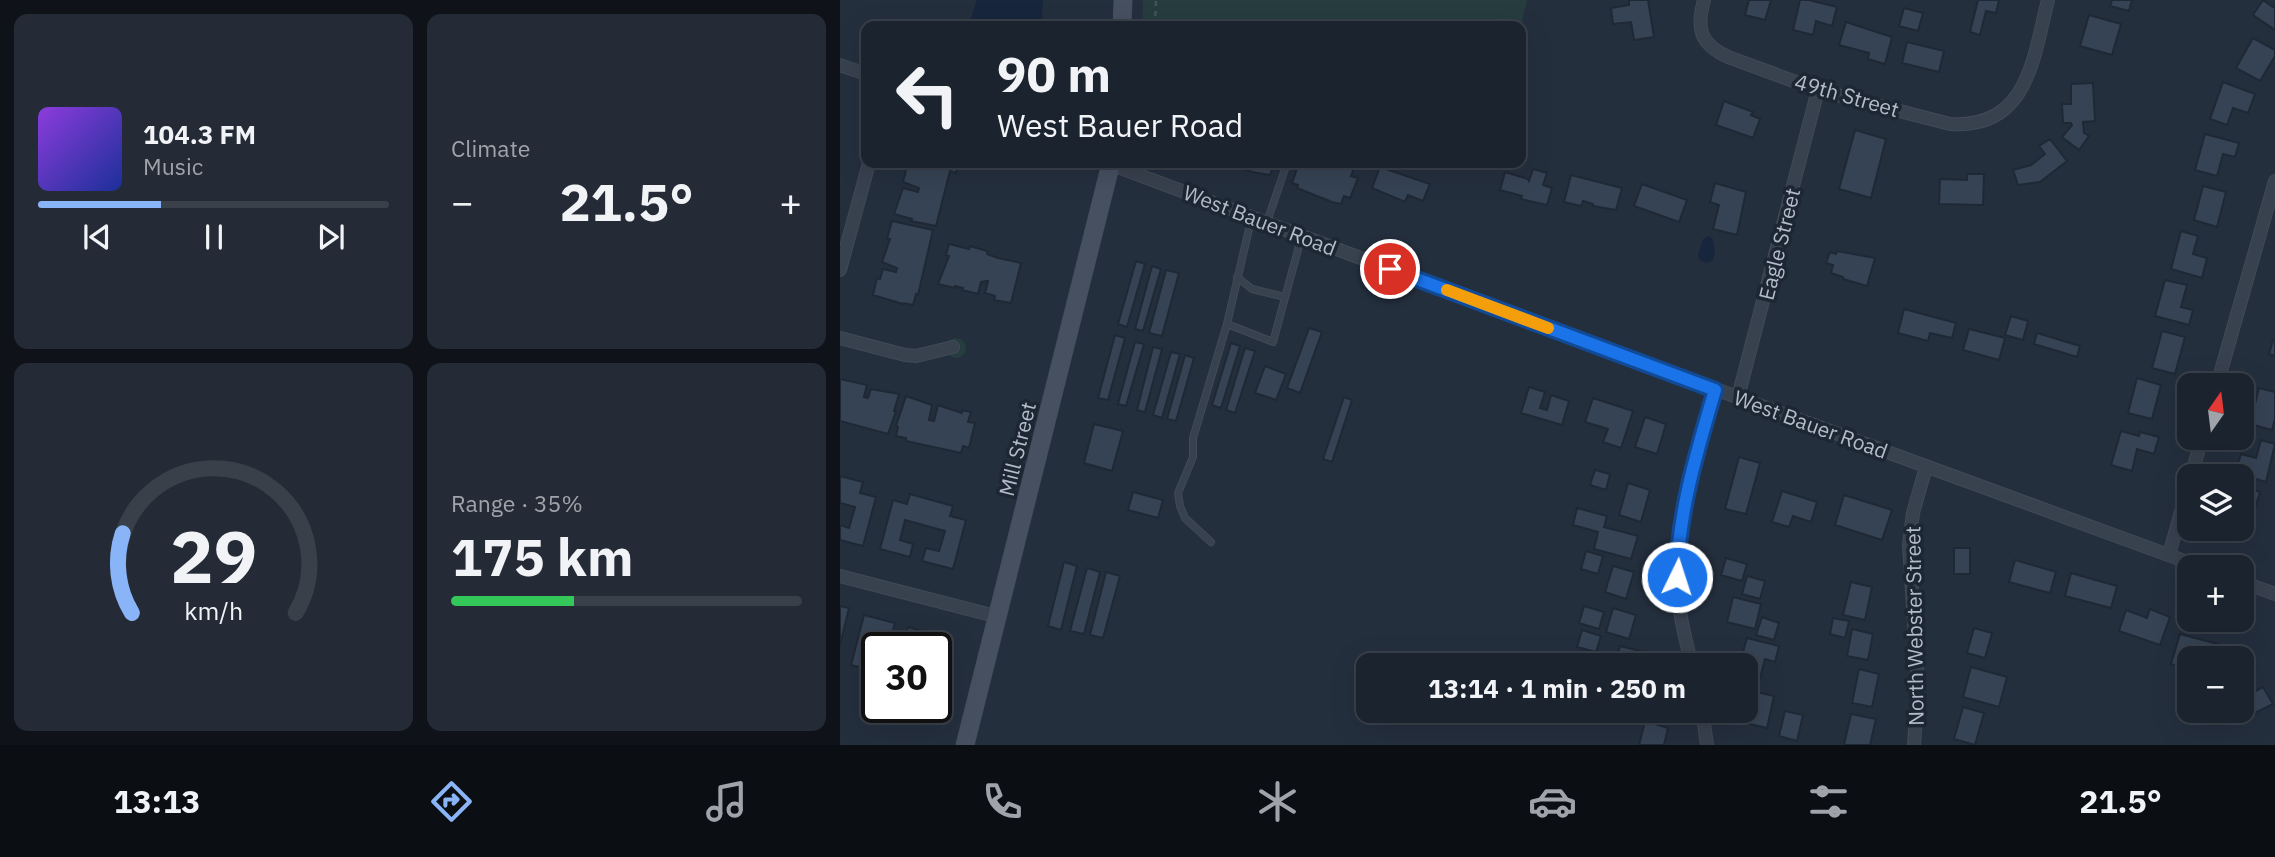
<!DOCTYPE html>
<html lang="en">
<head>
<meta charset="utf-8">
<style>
	:root { --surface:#1b232e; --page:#242b36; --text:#f1f3f6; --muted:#a0a4aa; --line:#39404a; --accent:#8ab4f8 }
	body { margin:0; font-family:"IBM Plex Sans",sans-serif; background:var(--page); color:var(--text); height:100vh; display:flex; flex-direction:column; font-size:26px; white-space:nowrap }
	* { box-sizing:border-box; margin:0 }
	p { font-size:23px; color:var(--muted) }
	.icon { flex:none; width:38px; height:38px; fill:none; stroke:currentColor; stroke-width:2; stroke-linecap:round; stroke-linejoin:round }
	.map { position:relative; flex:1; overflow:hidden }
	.sheet { display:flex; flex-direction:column; gap:14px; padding:14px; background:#0f1319; width:840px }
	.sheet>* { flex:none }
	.hud { position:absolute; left:21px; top:21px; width:665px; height:147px; border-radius:14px; box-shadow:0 7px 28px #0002,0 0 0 2px var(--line); background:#1b232e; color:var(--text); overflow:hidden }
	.needle { width:46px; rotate:14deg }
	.fabs { position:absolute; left:1337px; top:373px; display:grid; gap:14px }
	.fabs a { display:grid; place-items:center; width:77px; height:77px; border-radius:14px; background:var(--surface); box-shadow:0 7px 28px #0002,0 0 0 2px var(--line); font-size:35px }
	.speed { position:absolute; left:21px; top:632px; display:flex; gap:14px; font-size:35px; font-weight:700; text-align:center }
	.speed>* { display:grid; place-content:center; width:91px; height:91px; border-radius:50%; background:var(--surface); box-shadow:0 7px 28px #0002,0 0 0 2px var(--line); line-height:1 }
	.speed .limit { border:4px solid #111; border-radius:10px; background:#fff; color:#111 }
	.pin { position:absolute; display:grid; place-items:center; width:60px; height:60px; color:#fff; margin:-30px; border:4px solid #fff; border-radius:50%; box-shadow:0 2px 7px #0007 }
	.me { position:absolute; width:77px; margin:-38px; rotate:4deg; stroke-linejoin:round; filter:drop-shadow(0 0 5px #0008) }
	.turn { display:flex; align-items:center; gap:24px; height:147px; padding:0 21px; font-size:32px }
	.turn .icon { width:91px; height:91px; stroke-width:2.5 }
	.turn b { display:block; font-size:49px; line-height:60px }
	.big { font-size:52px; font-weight:700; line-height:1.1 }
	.sheet .card { flex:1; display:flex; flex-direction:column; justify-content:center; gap:10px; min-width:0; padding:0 24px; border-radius:14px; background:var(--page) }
	.sheet .dial { align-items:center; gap:0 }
	.dial svg { height:182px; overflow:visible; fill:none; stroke:var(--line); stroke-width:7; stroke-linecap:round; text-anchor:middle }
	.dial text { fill:var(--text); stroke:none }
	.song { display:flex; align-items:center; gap:21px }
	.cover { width:84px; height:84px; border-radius:10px; background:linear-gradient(135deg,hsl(270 70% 55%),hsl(230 70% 35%)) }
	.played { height:7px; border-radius:4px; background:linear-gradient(90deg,var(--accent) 35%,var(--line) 35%) }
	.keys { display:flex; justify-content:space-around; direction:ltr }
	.heat { display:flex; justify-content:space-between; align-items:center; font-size:38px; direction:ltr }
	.charge { height:10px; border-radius:5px; background:linear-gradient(90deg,#34c759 35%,var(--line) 0) }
	.sheet .tiles { flex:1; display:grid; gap:14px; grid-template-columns:repeat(2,1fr) }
	.trip { position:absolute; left:516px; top:653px; width:402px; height:70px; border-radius:14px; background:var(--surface); box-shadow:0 7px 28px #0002,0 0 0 2px var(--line); font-weight:700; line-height:70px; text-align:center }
	.tabs { display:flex; height:112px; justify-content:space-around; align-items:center; background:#0b0e12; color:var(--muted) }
	.tabs .icon { width:49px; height:49px }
	.tabs .current { color:var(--accent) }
	.tabs b { font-size:32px; color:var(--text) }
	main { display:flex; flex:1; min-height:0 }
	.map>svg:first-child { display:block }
	.green { fill:#263c3f }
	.water { fill:#17263c }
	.building { fill:#364354; stroke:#1f2835; stroke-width:2 }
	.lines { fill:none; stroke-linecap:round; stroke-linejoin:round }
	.service-casing { stroke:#414a57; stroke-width:8 }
	.minor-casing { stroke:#414a57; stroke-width:14 }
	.secondary-casing { stroke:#414a57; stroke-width:19 }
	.path { stroke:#3f5557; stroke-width:2.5; stroke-dasharray:5 5; stroke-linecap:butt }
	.service { stroke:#38414e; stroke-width:6 }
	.minor { stroke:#38414e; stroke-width:12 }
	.secondary { stroke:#465061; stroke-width:18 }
	.route-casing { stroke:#114b97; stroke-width:18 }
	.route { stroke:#1a73e8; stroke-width:12 }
	.slow { stroke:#f59e0b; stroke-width:12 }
	.labels { text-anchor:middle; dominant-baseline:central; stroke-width:7; stroke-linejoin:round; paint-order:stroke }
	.street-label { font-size:21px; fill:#b4bcc9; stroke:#1d2633 }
</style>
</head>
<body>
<main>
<section class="sheet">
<div class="tiles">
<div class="card">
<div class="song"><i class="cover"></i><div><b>104.3 FM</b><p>Music</p></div></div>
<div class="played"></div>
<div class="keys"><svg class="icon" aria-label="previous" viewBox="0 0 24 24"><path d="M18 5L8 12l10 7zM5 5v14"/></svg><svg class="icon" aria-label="pause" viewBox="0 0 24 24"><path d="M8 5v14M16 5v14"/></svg><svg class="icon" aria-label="next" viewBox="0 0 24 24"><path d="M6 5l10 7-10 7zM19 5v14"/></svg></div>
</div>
<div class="card"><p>Climate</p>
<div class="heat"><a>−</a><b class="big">21.5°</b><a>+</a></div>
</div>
<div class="card dial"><svg viewBox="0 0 100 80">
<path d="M14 69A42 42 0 1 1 86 69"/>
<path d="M14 69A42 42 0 0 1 10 34" stroke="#8ab4f8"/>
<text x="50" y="56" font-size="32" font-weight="700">29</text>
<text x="50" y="72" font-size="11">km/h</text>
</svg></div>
<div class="card"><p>Range · 35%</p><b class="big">175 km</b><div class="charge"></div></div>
</div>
</section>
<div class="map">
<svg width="1435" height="745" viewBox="0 0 1435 745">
	<rect width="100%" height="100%" fill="#242f3e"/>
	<path class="green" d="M 303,0 L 687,0 L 681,26 L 302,26 Z
		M106 348a10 10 0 1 1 20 0a10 10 0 1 1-20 0Z"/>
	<path class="water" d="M 137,0 L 203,0 L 201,26 L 128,26 Z
		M 869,236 L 873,239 L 875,254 L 872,261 L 866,263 L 860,260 L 858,255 L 863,239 Z"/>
	<path class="building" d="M 789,0 L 808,0 L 814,37 L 794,40 L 791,22 L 773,24 L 771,8 L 789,5 Z
		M 909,0 L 931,0 L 925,20 L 905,15 Z
		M 960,0 L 969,0 L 997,7 L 992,26 L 976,21 L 973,35 L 953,30 Z
		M 1138,0 L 1159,0 L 1156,13 L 1146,11 L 1140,35 L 1130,32 Z
		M 1272,0 L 1292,0 L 1289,11 L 1270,6 Z
		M 1423,0 L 1433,7 L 1435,4 L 1435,30 L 1413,15 Z
		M 1064,8 L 1083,13 L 1078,31 L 1059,26 Z
		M 1249,15 L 1281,24 L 1272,55 L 1240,46 Z
		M 1006,22 L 1052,37 L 1045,64 L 1028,59 L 1029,53 L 999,45 Z
		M 1413,38 L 1435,50 L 1435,56 L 1420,81 L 1396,68 Z
		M 1067,42 L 1104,51 L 1099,72 L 1062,63 Z
		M 1383,82 L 1415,94 L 1408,113 L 1393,108 L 1387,125 L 1370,119 Z
		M 1253,83 L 1255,121 L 1243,122 L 1244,133 L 1249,136 L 1239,150 L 1222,137 L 1232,125 L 1231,123 L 1223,123 L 1222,104 L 1231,104 L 1231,84 Z
		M 884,101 L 913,112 L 911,115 L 920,119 L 913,138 L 876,125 Z
		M 1015,130 L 1046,139 L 1031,198 L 999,189 Z
		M 1365,134 L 1399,143 L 1395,157 L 1383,154 L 1377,176 L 1355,170 Z
		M 1210,139 L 1227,161 L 1200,182 L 1178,185 L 1173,170 L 1191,165 L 1205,154 L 1199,146 Z
		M 71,163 L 116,163 L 118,165 L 116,173 L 110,171 L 96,226 L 71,221 L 72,219 L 54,214 L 63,188 L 78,192 L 79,188 L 63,182 L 67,166 L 70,166 Z
		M 387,163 L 435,163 L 430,175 L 412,172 Z
		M 459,163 L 499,163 L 514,168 L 511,176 L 518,178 L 510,198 L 504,196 L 501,204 L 492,202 L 457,188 L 458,185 L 452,183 Z
		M 540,167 L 590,184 L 583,201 L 568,195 L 565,202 L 532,188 Z
		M 693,169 L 707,173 L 703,185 L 712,188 L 707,205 L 681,199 L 682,196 L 660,190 L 665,172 L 688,179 L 689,181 Z
		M 1127,174 L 1144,174 L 1143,205 L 1099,204 L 1100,179 L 1127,180 Z
		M 731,175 L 782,188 L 776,210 L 753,206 L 753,204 L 743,201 L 741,206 L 724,202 Z
		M 875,183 L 906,192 L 897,235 L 873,229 L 879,205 L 870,202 Z
		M 802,184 L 847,200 L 839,222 L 794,206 Z
		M 1363,186 L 1386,192 L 1377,227 L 1354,220 Z
		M 52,221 L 93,230 L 78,295 L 76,294 L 73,305 L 64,303 L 63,304 L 33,295 L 37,278 L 40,279 L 43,269 L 56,272 L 57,268 L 42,262 L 50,239 L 47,239 Z
		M 1341,231 L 1358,236 L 1353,254 L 1367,258 L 1362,278 L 1331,269 Z
		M 109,244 L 129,249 L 130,246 L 147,251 L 147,254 L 158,258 L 181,263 L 171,303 L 154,300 L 155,296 L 145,293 L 148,281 L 141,282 L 138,294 L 122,290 L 123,288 L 115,286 L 115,288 L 98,284 L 109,256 L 106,255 Z
		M 997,251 L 1035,258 L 1027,286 L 1003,279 L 1003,277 L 991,273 L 993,265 L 986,263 L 990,252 L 996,254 Z
		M 296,261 L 305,264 L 287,327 L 278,324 Z
		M 312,266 L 321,269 L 303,331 L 295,329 Z
		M 326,270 L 339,273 L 322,336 L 309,333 Z
		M 1325,280 L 1347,285 L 1341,307 L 1353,310 L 1349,325 L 1315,316 Z
		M 1064,309 L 1116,323 L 1112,338 L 1090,333 L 1088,341 L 1058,333 Z
		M 1171,316 L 1188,321 L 1183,340 L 1165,335 Z
		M 469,328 L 482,332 L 460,393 L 447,388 Z
		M 1129,329 L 1165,338 L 1159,360 L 1123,350 Z
		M 1322,331 L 1345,337 L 1335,374 L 1312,368 Z
		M 1197,333 L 1240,346 L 1237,357 L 1194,344 Z
		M 275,335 L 285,338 L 268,400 L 258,398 Z
		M 1433,340 L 1435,340 L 1435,356 L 1429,354 Z
		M 295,342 L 304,344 L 286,406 L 278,404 Z
		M 391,343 L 400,346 L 381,408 L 372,405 Z
		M 313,347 L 322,349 L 305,412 L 297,410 Z
		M 405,348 L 415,351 L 395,413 L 386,410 Z
		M 331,352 L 340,354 L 322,418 L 313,415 Z
		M 345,355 L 354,358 L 336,421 L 327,419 Z
		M 425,366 L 446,374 L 436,400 L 415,393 Z
		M 1297,378 L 1321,385 L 1312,419 L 1288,413 Z
		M 0,379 L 27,385 L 24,397 L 28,398 L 31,389 L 59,394 L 54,411 L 56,411 L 48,434 L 0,421 Z
		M 689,387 L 705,392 L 700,408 L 707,410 L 711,395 L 729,401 L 722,425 L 681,413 Z
		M 1419,388 L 1435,392 L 1435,419 L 1432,430 L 1410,424 Z
		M 66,396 L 92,405 L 89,420 L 94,421 L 98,405 L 122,413 L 122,410 L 131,412 L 128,422 L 135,423 L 129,448 L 123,446 L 121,453 L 66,441 L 66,438 L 56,436 L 58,427 L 56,426 Z
		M 504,397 L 512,400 L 492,462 L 483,459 Z
		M 753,398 L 793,411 L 781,448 L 763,442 L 768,429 L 745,422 Z
		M 805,417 L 826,424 L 817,454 L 795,447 Z
		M 254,424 L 283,431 L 272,471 L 244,463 Z
		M 1281,431 L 1299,436 L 1300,432 L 1319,437 L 1314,454 L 1297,449 L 1292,471 L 1271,465 Z
		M 1421,440 L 1435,444 L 1426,482 L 1395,473 L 1401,454 L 1416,458 Z
		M 899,457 L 920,463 L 906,514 L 885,509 Z
		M 755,470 L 770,474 L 766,490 L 750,485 Z
		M 0,476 L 23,482 L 20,493 L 36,497 L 23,546 L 0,540 L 0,525 L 9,528 L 15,507 L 0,503 Z
		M 788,483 L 810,490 L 801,522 L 779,515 Z
		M 1402,486 L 1420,492 L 1410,525 L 1402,523 Z
		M 942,491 L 977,502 L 971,522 L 953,516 L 949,527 L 932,522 Z
		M 293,492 L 323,500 L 318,518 L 288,510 Z
		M 70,494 L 113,506 L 110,516 L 126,520 L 113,569 L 82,561 L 86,548 L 99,551 L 105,531 L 65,520 L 60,540 L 73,544 L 70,557 L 40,549 L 53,500 L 67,504 Z
		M 1004,495 L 1052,510 L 1042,540 L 995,525 Z
		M 737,508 L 767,516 L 764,527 L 798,536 L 791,559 L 754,549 L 758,532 L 733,525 Z
		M 1114,548 L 1130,548 L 1130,574 L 1114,574 Z
		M 746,551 L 763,556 L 758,574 L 741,569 Z
		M 886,558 L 907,564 L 902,581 L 881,575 Z
		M 1175,560 L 1216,572 L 1210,593 L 1169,582 Z
		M 224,562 L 237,566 L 221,630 L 208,626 Z
		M 773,566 L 794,572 L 786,599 L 765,592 Z
		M 247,568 L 260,572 L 244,634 L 230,631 Z
		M 266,572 L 280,576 L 263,638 L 250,635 Z
		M 1231,573 L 1277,586 L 1271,608 L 1225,596 Z
		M 907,576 L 925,581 L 920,599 L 902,594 Z
		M 1011,582 L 1032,587 L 1025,620 L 1003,615 Z
		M 893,597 L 921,604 L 915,629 L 887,622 Z
		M 0,606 L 9,608 L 0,645 Z
		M 744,606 L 764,612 L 759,629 L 739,623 Z
		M 773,608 L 796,615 L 789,639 L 766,632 Z
		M 1310,609 L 1330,617 L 1320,645 L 1279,631 L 1286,610 L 1307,618 Z
		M 24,615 L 55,623 L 51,637 L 38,634 L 33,654 L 37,655 L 37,682 L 25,679 L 27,669 L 11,665 Z
		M 922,617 L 939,623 L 934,640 L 916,635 Z
		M 993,618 L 1009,621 L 1005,638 L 990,634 Z
		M 68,627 L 97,635 L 94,648 L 76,648 L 77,644 L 64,641 Z
		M 1134,628 L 1152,633 L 1145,658 L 1127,653 Z
		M 1012,629 L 1033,634 L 1028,660 L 1007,656 Z
		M 742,630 L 761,636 L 756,652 L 737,647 Z
		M 1340,634 L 1378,644 L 1374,658 L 1349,658 L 1349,677 L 1341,675 L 1343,667 L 1331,664 Z
		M 907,638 L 939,646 L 935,662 L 925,659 L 919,682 L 906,678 L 906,665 L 899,665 Z
		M 780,646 L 808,653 L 804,665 L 775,665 Z
		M 1131,667 L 1167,677 L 1159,707 L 1123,697 Z
		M 1019,669 L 1039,674 L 1032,707 L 1012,703 Z
		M 1423,687 L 1433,704 L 1415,713 L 1406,696 Z
		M 912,691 L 934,696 L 927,728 L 905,723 Z
		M 1123,707 L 1144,713 L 1135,745 L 1114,739 Z
		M 796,710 L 815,710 L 814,716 Z
		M 1376,710 L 1394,710 L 1391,721 L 1374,716 Z
		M 945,711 L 963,715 L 957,741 L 939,736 Z
		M 1011,714 L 1036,719 L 1030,745 L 1004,745 Z
		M 805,721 L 828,728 L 824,745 L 799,745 Z"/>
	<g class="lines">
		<g class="service-casing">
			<path id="service" d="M 412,216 L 387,324 L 433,342 L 462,235
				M 427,222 L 447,163
				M 397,277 L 412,289 L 445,297
				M 371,542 L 345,518 L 340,506 L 338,493 L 353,457 L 353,438 L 387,324"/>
		</g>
		<g class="minor-casing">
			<path id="minor" d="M 864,0 C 856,29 860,44 888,57 L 978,90 L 1110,124 C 1188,129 1193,59 1208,0
				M 0,65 L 26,74
				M 267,163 L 638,302 L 1361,567
				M 0,270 L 29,163
				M 0,338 L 65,355 L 76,356 L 113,347
				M 1377,385 L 1435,181
				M 898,397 L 978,90
				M 1351,476 L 1362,438
				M 1329,555 L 1349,483
				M 0,576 L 159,617
				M 1402,582 L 1435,594
				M 852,665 C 846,642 840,620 838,596 C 831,526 856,456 875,389
				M 862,710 L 867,745
				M 1074,745 L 1078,682 L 1069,545 L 1073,513 L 1086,467"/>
		</g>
		<g class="secondary-casing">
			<path id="secondary" d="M 282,26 L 283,0
				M 125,745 L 271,163"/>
		</g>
		<path class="path" d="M 315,26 L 316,0"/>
		<use href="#service" class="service"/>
		<use href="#minor" class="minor"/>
		<use href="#secondary" class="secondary"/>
	</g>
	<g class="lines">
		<g class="route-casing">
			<path id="route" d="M 550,269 L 875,390 C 857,451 838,513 837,577"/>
		</g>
		<use href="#route" class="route"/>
		<path class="slow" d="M 607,290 L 708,328"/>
	</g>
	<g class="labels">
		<g class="street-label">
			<text transform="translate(1007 95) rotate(16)">49th Street</text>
			<text transform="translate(420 220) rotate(21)">West Bauer Road</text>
			<text transform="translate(939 244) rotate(-76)">Eagle Street</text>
			<text transform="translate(971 424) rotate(20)">West Bauer Road</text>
			<text transform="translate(177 449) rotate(-76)">Mill Street</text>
			<text transform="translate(1074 626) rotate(-91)">North Webster Street</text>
		</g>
	</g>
</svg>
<div class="fabs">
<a><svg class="needle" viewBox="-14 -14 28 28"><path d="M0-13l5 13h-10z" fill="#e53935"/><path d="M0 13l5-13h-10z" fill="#a0a4aa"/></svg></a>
<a><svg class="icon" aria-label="layers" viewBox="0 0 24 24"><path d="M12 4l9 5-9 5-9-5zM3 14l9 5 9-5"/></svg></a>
<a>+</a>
<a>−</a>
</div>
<div class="speed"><div class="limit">30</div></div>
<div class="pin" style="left:550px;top:269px;background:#d93025"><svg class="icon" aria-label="arrive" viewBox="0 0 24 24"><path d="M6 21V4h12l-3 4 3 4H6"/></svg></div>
<svg class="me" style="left:837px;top:577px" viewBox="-20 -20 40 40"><circle r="17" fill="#1a73e8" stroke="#fff" stroke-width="3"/><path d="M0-11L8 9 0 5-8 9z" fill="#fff"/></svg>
<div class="trip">13:14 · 1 min · 250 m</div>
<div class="hud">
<div class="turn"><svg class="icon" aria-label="left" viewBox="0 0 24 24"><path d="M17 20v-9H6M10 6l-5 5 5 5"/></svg><div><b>90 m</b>West Bauer Road</div></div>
</div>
</div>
</main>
<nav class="tabs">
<b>13:13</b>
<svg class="icon current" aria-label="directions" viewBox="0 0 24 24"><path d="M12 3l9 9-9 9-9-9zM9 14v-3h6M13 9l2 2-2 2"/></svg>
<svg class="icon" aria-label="music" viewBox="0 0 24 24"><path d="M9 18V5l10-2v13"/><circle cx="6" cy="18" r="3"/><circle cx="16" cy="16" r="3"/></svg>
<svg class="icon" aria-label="phone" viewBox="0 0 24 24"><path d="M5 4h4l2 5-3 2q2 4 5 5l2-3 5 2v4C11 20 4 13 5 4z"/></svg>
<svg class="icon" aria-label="climate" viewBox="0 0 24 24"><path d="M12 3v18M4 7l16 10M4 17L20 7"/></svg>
<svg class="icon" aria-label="car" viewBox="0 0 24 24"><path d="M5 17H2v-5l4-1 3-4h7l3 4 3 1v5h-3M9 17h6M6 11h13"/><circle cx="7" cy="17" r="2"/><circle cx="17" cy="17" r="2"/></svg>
<svg class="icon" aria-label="filters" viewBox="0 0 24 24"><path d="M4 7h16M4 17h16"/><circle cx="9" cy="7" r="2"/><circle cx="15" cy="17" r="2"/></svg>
<b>21.5°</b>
</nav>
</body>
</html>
